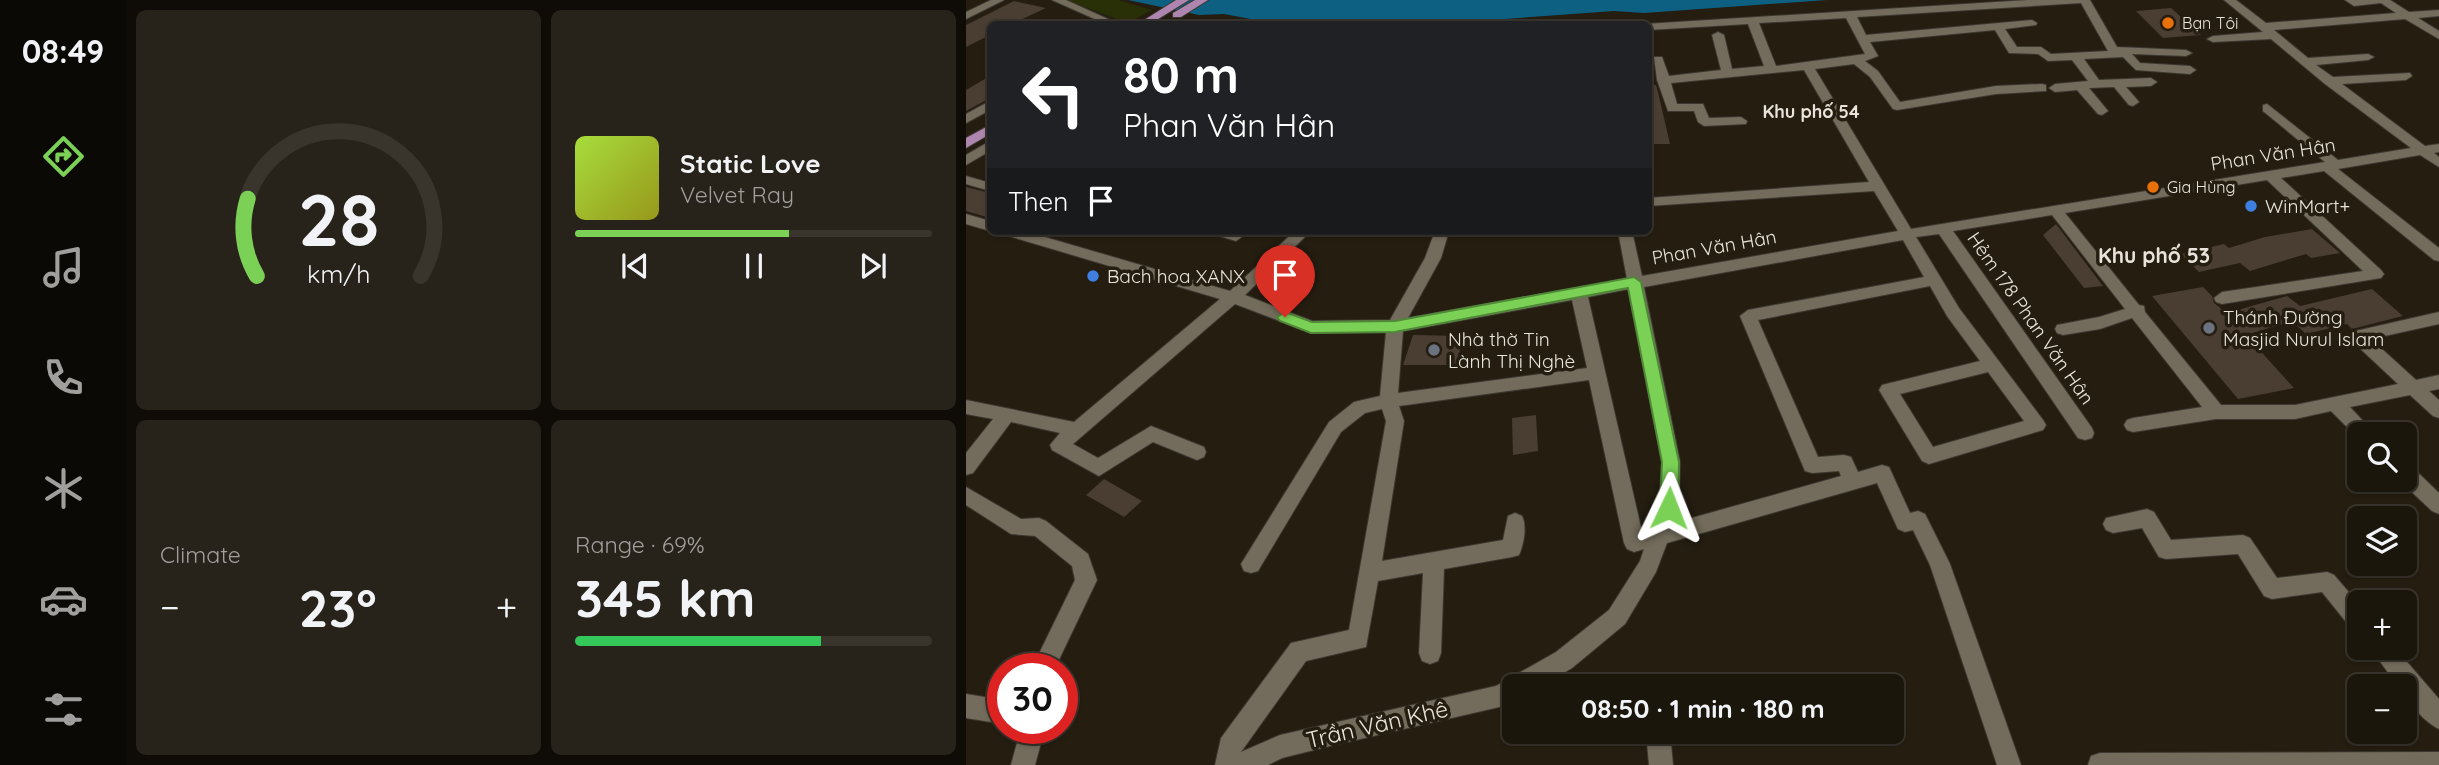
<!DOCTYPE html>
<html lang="en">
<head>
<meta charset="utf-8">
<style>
	:root { --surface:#1b160c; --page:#28231a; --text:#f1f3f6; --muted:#a09f9d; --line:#39352d; --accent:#7bd156 }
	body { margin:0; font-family:Quicksand,sans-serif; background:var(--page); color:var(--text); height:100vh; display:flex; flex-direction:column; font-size:26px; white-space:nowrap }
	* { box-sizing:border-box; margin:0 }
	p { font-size:23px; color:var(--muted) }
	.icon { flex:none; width:38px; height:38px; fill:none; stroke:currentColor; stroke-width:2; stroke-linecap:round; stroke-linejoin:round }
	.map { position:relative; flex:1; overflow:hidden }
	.drawer { display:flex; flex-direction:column; gap:10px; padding:10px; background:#0f0c07; width:840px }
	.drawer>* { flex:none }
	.hud { position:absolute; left:21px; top:21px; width:665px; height:214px; border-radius:10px; box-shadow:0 2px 5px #0004,0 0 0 2px var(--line); background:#202124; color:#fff; overflow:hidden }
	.fabs { position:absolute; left:1381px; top:422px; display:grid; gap:14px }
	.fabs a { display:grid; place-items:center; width:70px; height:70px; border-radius:10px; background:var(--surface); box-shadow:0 2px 5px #0004,0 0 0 2px var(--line); font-size:35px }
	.speed { position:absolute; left:21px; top:653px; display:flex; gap:14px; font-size:35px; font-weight:700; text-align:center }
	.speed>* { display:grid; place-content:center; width:91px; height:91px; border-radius:50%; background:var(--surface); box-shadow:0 2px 5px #0004,0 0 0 2px var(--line); line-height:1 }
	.speed .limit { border:10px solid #d22; background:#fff; color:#111 }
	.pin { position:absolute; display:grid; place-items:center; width:60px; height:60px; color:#fff; margin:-72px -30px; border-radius:50% 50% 50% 0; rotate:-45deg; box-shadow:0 0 7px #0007 }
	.pin .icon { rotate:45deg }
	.me { position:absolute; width:77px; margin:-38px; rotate:2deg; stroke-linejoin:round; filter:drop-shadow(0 0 5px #0008) }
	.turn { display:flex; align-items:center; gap:24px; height:147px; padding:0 21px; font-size:32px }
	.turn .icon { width:91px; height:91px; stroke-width:2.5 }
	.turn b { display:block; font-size:49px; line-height:60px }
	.then { display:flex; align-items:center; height:66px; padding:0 21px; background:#0003; gap:14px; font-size:26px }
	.big { font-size:52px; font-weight:800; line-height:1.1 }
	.drawer .tile { flex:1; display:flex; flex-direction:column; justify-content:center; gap:10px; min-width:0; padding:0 24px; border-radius:10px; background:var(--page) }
	.drawer .dial { align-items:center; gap:0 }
	.dial svg { height:182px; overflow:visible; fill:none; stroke:var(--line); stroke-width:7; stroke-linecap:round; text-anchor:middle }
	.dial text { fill:var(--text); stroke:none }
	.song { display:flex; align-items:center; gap:21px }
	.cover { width:84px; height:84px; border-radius:10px; background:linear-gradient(135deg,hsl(80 70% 55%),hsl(60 70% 35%)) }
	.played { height:7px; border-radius:4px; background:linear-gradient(90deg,var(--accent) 60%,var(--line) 60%) }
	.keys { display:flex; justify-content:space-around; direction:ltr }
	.heat { display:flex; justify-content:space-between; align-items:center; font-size:38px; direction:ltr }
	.charge { height:10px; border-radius:5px; background:linear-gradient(90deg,#34c759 69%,var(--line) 0) }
	.drawer .tiles { flex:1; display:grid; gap:10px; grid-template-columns:repeat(2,1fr) }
	.trip { position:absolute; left:536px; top:674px; width:402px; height:70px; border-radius:10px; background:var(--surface); box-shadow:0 2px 5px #0004,0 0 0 2px var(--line); font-weight:800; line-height:70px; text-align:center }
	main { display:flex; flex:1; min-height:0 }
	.tabs { display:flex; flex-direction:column; width:126px; justify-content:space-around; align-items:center; background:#0b0905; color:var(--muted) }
	.tabs .icon { width:49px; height:49px }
	.tabs .on { color:var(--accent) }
	.tabs b { font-size:32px; color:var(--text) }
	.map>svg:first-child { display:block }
	.green { fill:#293007 }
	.water { fill:#0d6082 }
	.building { fill:#4a3e33 }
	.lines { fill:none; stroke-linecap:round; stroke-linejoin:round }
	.minor-casing { stroke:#3d3831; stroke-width:2 }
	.major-casing { stroke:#3d3831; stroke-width:2 }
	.minor { fill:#736c5c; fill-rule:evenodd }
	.major { fill:#ad85af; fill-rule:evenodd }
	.route { fill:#7bd156; stroke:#508838; stroke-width:2 }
	.food-dot { fill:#e8710a; stroke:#241d10; stroke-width:2.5 }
	.shop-dot { fill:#3f7fe0; stroke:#241d10; stroke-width:2.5 }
	.worship-dot { fill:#6b7280; stroke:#241d10; stroke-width:2.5 }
	.labels { text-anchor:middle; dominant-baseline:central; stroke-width:7; stroke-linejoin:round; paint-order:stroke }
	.far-poi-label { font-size:16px; fill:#e8e4db; stroke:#241d10; text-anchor:start }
	.far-neighbourhood-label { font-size:18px; font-weight:bold; fill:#e8e4db; stroke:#241d10 }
	.street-label { font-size:19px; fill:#e8e4db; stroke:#241d10 }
	.poi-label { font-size:19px; fill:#e8e4db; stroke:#241d10; text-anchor:start }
	.neighbourhood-label { font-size:21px; font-weight:bold; fill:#e8e4db; stroke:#241d10 }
	.near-street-label { font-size:23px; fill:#e8e4db; stroke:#241d10 }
</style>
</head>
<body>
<main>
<nav class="tabs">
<b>08:49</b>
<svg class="icon on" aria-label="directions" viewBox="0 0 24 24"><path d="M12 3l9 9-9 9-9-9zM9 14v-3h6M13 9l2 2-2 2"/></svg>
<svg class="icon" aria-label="music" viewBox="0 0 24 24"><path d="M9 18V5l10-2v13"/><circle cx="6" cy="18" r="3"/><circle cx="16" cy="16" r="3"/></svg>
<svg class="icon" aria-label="phone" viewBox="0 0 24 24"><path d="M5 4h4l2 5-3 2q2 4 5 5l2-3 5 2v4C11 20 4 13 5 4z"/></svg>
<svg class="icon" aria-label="climate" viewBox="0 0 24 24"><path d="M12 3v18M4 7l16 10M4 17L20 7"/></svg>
<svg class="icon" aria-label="car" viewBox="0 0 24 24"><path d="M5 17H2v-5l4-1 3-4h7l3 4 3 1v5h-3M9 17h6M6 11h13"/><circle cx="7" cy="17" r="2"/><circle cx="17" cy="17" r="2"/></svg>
<svg class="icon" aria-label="filters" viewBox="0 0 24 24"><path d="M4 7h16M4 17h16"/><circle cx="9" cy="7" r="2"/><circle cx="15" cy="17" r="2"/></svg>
</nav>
<section class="drawer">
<div class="tiles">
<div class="tile dial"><svg viewBox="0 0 100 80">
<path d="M14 69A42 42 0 1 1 86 69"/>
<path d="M14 69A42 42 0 0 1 10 35" stroke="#7bd156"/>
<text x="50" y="56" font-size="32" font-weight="700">28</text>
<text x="50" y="72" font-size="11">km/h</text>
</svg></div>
<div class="tile">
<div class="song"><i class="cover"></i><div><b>Static Love</b><p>Velvet Ray</p></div></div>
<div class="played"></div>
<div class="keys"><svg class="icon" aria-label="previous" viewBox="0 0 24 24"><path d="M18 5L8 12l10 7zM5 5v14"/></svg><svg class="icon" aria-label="pause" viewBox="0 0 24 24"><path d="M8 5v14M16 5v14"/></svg><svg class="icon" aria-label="next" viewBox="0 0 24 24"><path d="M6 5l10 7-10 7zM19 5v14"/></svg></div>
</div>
<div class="tile"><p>Climate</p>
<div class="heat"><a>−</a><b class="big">23°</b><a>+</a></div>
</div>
<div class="tile"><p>Range · 69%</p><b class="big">345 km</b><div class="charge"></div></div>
</div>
</section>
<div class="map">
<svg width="1473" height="765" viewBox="0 0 1473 765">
	<rect width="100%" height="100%" fill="#241d10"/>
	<path class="green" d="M 100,0 L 152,0 L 186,10 L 162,23 Z"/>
	<path class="water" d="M 162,0 L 861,0 L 678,13 L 648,11 L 525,20 L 503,24 L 312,24 L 258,14 L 233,15 Z"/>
	<path class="building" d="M 48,1 L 80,8 L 46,24 L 24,24 L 24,35 L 0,47 L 0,25 Z
		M 1205,8 L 1235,35 L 1197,38 L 1170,11 Z
		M 24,76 L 24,98 L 0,111 L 0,90 Z
		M 690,85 L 692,92 L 704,144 L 682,144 L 682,86 Z
		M 0,187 L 24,193 L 24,218 L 0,211 Z
		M 1090,224 L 1137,286 L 1118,288 L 1077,235 Z
		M 1346,229 L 1374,253 L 1345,258 L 1340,254 L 1284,271 L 1274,263 L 1233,272 L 1215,254 L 1258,244 L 1263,248 L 1299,237 Z
		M 1237,287 L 1246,296 L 1248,303 L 1261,313 L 1321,296 L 1334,306 L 1406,289 L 1437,316 L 1386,329 L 1381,324 L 1340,334 L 1326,321 L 1280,335 L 1328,388 L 1272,399 L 1186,296 Z
		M 447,335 L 498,336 L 490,365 L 437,365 Z
		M 570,415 L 572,451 L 547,455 L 546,418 Z
		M 138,479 L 176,501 L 158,517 L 120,495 Z"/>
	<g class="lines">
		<g class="minor-casing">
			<path id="minor" d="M 25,0 L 38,0 L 0,19 L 0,12 Z
				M 86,0 L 100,0 L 153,24 L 140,24 Z
				M 1062,0 L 1124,0 L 1151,47 L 1220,50 L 1226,53 L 1220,56 L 1166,54 L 1174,63 L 1224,66 L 1230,70 L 1224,74 L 1170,70 L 1157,57 L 1118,59 L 1133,80 L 1185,78 L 1191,82 L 1185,86 L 1160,87 L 1173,102 L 1167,106 L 1163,105 L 1148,87 L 1123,88 L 1142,111 L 1136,115 L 1132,114 L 1111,90 L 1089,92 L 1083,88 L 1089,84 L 1122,81 L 1106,60 L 1082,61 L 1072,54 L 1043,53 L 1029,30 L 904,42 L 912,56 L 899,61 L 912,71 L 934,102 L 1030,86 L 1076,84 L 1080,85 L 1080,91 L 1030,94 L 931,110 L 927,109 L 904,77 L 888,64 L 849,69 L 945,229 L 1359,162 L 1297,111 L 1297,105 L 1301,104 L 1372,160 L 1445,148 L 1359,84 L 1305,39 L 1247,42 L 1241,39 L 1247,36 L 1297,32 L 1258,0 L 1270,0 L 1300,23 L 1430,13 L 1415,3 L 1388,6 L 1379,0 L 1424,0 L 1443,12 L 1473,10 L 1473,16 L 1452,18 L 1473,31 L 1473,39 L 1439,19 L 1308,30 L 1342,58 L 1402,54 L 1408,57 L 1402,60 L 1350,65 L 1367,77 L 1444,73 L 1446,76 L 1440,80 L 1376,84 L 1459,146 L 1473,144 L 1473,152 L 1468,153 L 1473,157 L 1473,167 L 1454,155 L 1372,169 L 1473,248 L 1473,261 L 1468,260 L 1358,171 L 1315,178 L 1415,270 L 1418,274 L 1415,278 L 1256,304 L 1250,302 L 1248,298 L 1256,292 L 1397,271 L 1301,180 L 1099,213 L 1173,305 L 1178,306 L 1179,312 L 1255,405 L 1329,405 L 1432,384 L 1385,340 L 1383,336 L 1385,332 L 1473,312 L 1473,324 L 1405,339 L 1450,380 L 1473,375 L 1473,389 L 1463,391 L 1473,400 L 1473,418 L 1467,416 L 1444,395 L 1384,407 L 1409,434 L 1393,434 L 1393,439 L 1365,411 L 1329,419 L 1250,419 L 1167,432 L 1161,430 L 1158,425 L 1161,420 L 1167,418 L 1236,407 L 1166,318 L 1134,329 L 1097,335 L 1091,333 L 1089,329 L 1091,325 L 1133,317 L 1159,309 L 1086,215 L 987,231 L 1126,428 L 1128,433 L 1126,438 L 1119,440 L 1112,438 L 973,234 L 950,237 L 993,308 L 1077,420 L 1080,425 L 1077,430 L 963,464 L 956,461 L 913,390 L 916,385 L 1014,361 L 981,316 L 964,286 L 792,320 L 852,457 L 878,455 L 885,457 L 892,472 L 916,465 L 923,467 L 944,513 L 952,511 L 959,514 L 984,564 L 1055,765 L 1031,765 L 964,565 L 947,530 L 939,532 L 932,529 L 911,483 L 701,543 L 690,572 L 659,624 L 606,668 L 575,686 L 548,686 L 548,702 L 542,705 L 364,746 L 316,758 L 302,765 L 249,765 L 255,738 L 325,643 L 383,630 L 420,421 L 416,409 L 399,413 L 375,432 L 292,571 L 285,573 L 278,571 L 275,564 L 363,422 L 388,402 L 414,396 L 420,332 L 345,333 L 269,304 L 107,444 L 132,458 L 185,426 L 238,447 L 240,452 L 238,457 L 231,460 L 187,442 L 133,476 L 86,450 L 84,445 L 94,433 L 45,422 L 7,473 L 0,475 L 0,453 L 27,419 L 0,414 L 0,400 L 108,422 L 254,299 L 36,234 L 34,231 L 58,231 L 264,291 L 329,231 L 345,231 L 279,295 L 346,321 L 424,320 L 459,258 L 469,231 L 483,231 L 475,258 L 442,318 L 661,279 L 652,231 L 666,231 L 676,276 L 932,231 L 908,191 L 682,206 L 682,198 L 903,182 L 838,70 L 705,83 L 711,104 L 737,104 L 743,118 L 775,117 L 781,121 L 780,124 L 738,126 L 732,122 L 728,111 L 702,111 L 691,80 L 688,57 L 696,57 L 703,76 L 755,70 L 746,35 L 752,32 L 758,35 L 766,69 L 798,66 L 782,24 L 682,30 L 682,24 L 679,24 ZM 1115,3 L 1142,51 L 1085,54 L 1075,47 L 1051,47 L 1039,29 L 1070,25 L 1071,23 L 1066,20 L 900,35 L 891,17 ZM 880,18 L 899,54 L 810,66 L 793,23 ZM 937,240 L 958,277 L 782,310 L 774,316 L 839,471 L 846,473 L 873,471 L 875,476 L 708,523 L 713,507 L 714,462 L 678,287 ZM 663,289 L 696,462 L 693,507 L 685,529 L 676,532 L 622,297 ZM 606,300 L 621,368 L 432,393 L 437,331 ZM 1022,372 L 1058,421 L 967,447 L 934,394 ZM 623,380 L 658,543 L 661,549 L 668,552 L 678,549 L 674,561 L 643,610 L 590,652 L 530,686 L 314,735 L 275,752 L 340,661 L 400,647 L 412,581 L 457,573 L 453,653 L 456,661 L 464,664 L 472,661 L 475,653 L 478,569 L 546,557 L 553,555 C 558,544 561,526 556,516 L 549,513 L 542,516 L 537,540 L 416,561 L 438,421 L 433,406 Z
				M 24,101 L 24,110 L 0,123 L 0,114 Z
				M 24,141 L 24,151 L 0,165 L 0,155 Z
				M 0,176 L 24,183 L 24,191 L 0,184 Z
				M 0,214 L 24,221 L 24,231 L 0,224 Z
				M 244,231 L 269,231 L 277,236 L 270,241 L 246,234 Z
				M 1438,464 L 1445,466 L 1473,493 L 1473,514 L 1466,511 L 1433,480 L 1438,480 Z
				M 0,487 L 55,519 L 73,518 L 80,521 L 122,554 L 131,580 L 89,668 L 66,668 L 109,580 L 106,566 L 69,536 L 45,534 L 0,505 Z
				M 1181,509 L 1188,512 L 1205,540 L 1277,535 L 1284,538 L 1311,578 L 1361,572 L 1368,575 L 1393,604 L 1393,631 L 1385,628 L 1356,592 L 1306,599 L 1298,596 L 1272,554 L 1200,559 L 1193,557 L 1176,528 L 1147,533 L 1140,530 L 1137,524 L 1140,518 Z
				M 1404,648 L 1429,648 L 1473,699 L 1473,729 C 1460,723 1438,701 1438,686 L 1432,686 Z
				M 0,694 L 37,700 L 37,724 L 0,718 Z
				M 55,728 L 79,728 L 69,765 L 45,765 Z
				M 680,732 L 704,732 L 707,765 L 683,765 Z
				M 1473,752 L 1473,765 L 1122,765 L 1125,756 L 1134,753 Z"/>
		</g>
		<g class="major-casing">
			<path id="major" d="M 210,0 L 223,0 L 184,24 L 172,24 Z
				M 229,0 L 242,0 L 215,17 L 207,17 L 207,13 Z
				M 24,125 L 24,134 L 0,148 L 0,138 Z"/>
		</g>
		<use href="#minor" class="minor"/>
		<use href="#major" class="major"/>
	</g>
	<path class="route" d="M 668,277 L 675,282 L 713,462 L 712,508 L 709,513 L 703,515 L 696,513 L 694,508 L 696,462 L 662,288 L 429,332 L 345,333 L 314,321 L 311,317 L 319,312 L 346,322 L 429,321 Z"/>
	<g class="food-dot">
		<circle cx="1202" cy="23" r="7"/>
		<circle cx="1187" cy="187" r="7"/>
	</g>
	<g class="shop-dot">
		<circle cx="1285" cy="206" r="7"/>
		<circle cx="127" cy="276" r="7"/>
	</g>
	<g class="worship-dot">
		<circle cx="1243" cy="328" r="7"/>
		<circle cx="468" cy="350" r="7"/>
	</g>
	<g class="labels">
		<g class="far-poi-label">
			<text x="1216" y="23">Bạn Tôi</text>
			<text x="1201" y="187">Gia Hùng</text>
		</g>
		<g class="far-neighbourhood-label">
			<text x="845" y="111">Khu phố 54</text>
		</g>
		<g class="street-label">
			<text transform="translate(1307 154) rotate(-9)">Phan Văn Hân</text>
			<text transform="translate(748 247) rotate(-10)">Phan Văn Hân</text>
			<text transform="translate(1065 318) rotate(55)">Hẻm 178 Phan Văn Hân</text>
		</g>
		<g class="poi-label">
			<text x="1299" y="206">WinMart+</text>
			<text x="141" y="276">Bach hoa XANX</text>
			<text x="1257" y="317">Thánh Đường<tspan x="1257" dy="22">Masjid Nurul Islam</tspan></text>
			<text x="482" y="339">Nhà thờ Tin<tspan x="482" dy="22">Lành Thị Nghè</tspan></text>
		</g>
		<g class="neighbourhood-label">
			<text x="1188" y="255">Khu phố 53</text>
		</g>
		<g class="near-street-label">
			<text transform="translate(411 724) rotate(-13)">Trần Văn Khê</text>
		</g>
	</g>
</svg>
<div class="fabs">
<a><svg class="icon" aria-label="search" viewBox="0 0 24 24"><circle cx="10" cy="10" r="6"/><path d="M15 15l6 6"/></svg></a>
<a><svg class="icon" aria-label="layers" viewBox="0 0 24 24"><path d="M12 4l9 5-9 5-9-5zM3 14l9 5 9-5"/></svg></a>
<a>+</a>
<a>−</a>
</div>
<div class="speed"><div class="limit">30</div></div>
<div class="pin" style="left:319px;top:317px;background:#d93025"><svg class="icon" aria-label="arrive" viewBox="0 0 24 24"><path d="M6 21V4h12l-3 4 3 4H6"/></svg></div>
<svg class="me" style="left:703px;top:508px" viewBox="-20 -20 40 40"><path d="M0-17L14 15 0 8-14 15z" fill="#7bd156" stroke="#fff" stroke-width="4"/></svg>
<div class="trip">08:50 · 1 min · 180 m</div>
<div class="hud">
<div class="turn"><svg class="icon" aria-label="left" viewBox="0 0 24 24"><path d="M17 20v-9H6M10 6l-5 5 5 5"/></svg><div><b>80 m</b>Phan Văn Hân</div></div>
<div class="then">Then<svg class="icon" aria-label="arrive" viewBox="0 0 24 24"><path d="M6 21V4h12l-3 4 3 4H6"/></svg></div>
</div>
</div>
</main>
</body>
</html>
